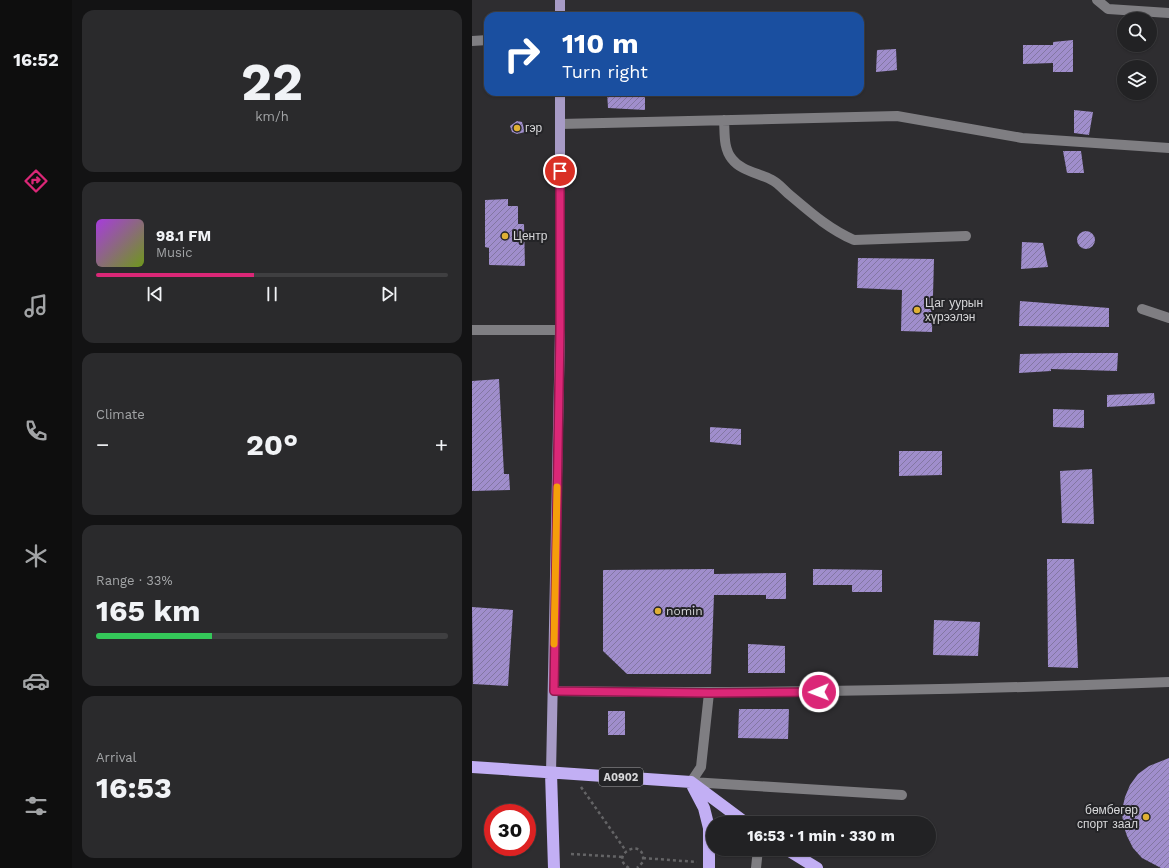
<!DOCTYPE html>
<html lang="en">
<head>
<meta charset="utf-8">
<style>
	:root { --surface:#222224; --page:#2a2a2c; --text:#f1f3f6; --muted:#a2a4a6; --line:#3f3f41; --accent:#db2777 }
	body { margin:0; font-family:"Work Sans",sans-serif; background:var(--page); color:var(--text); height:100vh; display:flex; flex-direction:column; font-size:15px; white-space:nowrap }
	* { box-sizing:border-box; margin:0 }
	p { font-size:13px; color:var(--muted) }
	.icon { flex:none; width:22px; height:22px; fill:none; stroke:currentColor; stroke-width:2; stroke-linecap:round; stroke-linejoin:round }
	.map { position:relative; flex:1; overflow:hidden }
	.panel { display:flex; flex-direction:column; gap:10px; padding:10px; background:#131314; width:400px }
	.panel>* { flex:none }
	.banner { position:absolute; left:12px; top:12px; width:380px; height:84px; border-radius:12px; box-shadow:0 1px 3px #0004,0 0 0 1px var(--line); background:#1a4fa0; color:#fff; overflow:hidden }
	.buttons { position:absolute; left:645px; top:12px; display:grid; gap:8px }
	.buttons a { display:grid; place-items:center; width:40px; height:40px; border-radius:50%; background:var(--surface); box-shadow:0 1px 3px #0004,0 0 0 1px var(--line); font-size:20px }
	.speed { position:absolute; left:12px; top:804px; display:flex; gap:8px; font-size:20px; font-weight:700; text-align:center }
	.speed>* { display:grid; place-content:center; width:52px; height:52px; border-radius:50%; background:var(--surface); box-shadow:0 1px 3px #0004,0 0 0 1px var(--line); line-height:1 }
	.speed .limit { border:6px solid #d22; background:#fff; color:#111 }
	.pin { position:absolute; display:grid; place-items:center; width:34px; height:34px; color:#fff; margin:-17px; border:2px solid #fff; border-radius:50%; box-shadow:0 1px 4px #0007 }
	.me { position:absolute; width:44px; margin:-22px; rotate:269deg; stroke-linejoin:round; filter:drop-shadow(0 0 3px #0008) }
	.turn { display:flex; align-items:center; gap:14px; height:84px; padding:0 12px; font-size:18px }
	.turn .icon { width:52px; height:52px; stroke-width:2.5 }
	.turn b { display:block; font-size:28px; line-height:34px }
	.big { font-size:30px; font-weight:700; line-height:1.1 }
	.panel .tile { flex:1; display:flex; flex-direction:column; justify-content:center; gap:6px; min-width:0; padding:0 14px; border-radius:12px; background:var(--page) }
	.panel .dial { align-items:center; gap:0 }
	.dial b { font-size:52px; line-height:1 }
	.song { display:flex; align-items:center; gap:12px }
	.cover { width:48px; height:48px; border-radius:6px; background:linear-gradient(135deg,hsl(280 70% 55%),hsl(80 70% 35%)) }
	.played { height:4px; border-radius:2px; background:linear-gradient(90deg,var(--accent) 45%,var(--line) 45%) }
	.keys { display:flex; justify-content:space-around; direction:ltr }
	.heat { display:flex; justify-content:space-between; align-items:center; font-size:22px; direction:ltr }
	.charge { height:6px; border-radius:3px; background:linear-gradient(90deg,#34c759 33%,var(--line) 0) }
	.trip { position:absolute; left:234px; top:816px; width:230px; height:40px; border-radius:20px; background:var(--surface); box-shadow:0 1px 3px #0004,0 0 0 1px var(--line); font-weight:700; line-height:40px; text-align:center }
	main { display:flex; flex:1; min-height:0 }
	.dock { display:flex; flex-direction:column; width:72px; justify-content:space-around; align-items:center; background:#0e0e0e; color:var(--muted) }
	.dock .icon { width:28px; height:28px }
	.dock .current { color:var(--accent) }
	.dock b { font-size:18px; color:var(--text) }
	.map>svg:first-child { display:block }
	.building { fill:url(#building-hatch) }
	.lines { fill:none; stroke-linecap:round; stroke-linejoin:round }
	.path { stroke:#646466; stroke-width:2.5; stroke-dasharray:3 3; stroke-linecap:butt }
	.minor { stroke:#7f7e82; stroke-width:10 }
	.major { stroke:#a79bc6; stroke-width:10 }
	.highway { stroke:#c2aff4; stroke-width:12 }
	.route-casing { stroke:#8e194d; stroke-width:10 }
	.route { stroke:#db2777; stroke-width:7 }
	.slow { stroke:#f59e0b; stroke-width:7 }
	.poi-dot { fill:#dfb034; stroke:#242427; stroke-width:1.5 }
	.labels { text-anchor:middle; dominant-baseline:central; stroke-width:4; stroke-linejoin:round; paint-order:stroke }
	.shield { fill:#242427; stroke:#a1a1a3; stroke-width:1 }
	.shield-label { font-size:11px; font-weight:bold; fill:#d6d6d8 }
	.poi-label { font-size:12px; fill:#d6d6d8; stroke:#242427; text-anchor:start }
</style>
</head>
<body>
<main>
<nav class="dock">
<b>16:52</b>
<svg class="icon current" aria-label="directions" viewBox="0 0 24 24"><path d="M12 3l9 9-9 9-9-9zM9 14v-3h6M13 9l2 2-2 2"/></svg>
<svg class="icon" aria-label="music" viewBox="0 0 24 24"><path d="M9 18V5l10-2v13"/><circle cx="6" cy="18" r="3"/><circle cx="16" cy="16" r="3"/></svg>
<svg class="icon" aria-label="phone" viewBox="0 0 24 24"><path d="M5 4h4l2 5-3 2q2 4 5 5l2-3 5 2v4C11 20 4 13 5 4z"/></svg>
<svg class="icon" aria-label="climate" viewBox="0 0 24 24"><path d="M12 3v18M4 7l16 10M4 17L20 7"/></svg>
<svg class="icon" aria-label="car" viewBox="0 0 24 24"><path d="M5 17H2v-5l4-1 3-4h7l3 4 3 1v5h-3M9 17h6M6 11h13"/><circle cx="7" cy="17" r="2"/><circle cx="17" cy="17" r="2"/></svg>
<svg class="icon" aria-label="filters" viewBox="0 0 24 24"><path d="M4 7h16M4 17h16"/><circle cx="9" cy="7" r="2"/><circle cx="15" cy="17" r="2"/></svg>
</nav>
<section class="panel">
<div class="tile dial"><b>22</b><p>km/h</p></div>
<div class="tile">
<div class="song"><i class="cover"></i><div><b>98.1 FM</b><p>Music</p></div></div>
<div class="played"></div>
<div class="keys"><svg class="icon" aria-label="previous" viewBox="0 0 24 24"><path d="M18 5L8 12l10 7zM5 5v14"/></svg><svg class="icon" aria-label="pause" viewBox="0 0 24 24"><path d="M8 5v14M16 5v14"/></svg><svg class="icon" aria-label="next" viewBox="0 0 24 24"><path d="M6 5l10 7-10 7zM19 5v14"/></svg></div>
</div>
<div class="tile"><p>Climate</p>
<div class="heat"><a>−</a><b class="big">20°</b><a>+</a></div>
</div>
<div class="tile"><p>Range · 33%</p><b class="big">165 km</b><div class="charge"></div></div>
<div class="tile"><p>Arrival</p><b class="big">16:53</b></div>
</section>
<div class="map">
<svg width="697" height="868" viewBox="0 0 697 868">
	<defs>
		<pattern id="building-hatch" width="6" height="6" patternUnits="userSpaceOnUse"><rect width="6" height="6" fill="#a08ecc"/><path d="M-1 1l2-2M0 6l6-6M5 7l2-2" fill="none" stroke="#8377a2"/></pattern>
	</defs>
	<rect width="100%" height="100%" fill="#2e2d30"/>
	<path class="building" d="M 601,40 L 601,72 L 581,72 L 581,63 L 551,64 L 551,45 L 581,45 L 581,42 Z
		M 424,49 L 425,70 L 404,72 L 405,50 Z
		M 135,92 L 173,92 L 173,110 L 136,108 Z
		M 602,110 L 621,112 L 617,135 L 602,133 Z
		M 45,121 L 50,122 L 53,132 L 45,134 L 40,132 L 38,126 Z
		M 591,151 L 609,151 L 612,173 L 595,173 Z
		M 36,199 L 36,206 L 46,206 L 46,224 L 52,224 L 53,266 L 17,265 L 17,248 L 13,247 L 13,200 Z
		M605 240a9 9 0 1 1 18 0a9 9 0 1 1-18 0Z
		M 550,242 L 571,243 L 576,267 L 549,269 Z
		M 386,258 L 462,259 L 460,332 L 429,331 L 430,290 L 385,288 Z
		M 548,301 L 637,308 L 637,327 L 547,326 Z
		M 597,353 L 646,353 L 645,371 L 579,369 L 579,371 L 547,373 L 548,354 Z
		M 27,379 L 32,474 L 37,474 L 38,490 L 0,491 L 0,381 Z
		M 682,393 L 683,404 L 635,407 L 635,395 Z
		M 581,409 L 612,410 L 612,428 L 581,427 Z
		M 238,427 L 269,429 L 269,445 L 238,442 Z
		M 427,451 L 470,451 L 470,475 L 427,476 Z
		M 620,469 L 622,524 L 590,523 L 588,471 Z
		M 575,559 L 602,559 L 606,668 L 576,667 Z
		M 242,569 L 242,574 L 314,573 L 314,599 L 294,599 L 294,595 L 242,595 L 239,674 L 155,674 L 131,651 L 131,570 Z
		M 341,569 L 410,570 L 410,592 L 380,592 L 380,585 L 341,585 Z
		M 0,607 L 41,610 L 36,686 L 1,684 Z
		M 462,620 L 508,622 L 506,656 L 461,655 Z
		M 276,644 L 313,646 L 313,673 L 276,673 Z
		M 267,709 L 317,709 L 316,739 L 266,738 Z
		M 136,711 L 153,711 L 153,735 L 136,735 Z
		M 697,758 L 697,868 L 689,868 L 670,858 L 661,848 L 655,836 L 651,824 L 650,810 L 653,797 L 658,785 L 666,774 L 677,766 Z"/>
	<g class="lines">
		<path class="path" d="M 109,787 L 154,851
			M 99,854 L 151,857
			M 171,858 L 225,862
			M 157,868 C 135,855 174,835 171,862 L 165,868"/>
		<path class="minor" d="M 625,0 L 636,9 L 697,13
			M 0,41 L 16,40
			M 252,120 C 253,133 251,148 260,159 C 269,171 287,173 300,180 C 308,184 312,191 319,196 C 339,213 357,229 382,240 L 494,236
			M 88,124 L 425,116 L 550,138 L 697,148
			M 670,309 L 697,318
			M 0,330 L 88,330
			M 82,691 C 287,694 492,690 697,682
			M 237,693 L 229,767 L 219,782 L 430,795
			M 284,868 L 286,849"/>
		<path class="major" d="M 88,16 L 88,0
			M 79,773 L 88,330 L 88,92"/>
		<path class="highway" d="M 0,767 L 219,782 L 274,823
			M 79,773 L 82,868
			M 221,787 L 232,808 L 237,828 L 237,868
			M 314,849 L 345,868"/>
	</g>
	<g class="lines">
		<g class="route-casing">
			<path id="route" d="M 88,171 L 88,330 L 82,691 L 237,693 L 347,692"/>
		</g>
		<use href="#route" class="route"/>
		<path class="slow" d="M 82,644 L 85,487"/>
	</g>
	<g class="poi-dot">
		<circle cx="45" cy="128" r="4"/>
		<circle cx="33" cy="236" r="4"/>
		<circle cx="445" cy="310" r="4"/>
		<circle cx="186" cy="611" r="4"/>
		<circle cx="674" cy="817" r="4"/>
	</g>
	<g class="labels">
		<rect class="shield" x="127" y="768" width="44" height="18" rx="3"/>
		<g class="shield-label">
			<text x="149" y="777">A0902</text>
		</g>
		<g class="poi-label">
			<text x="53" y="128">гэр</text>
			<text x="41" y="236">Центр</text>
			<text x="453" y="303">Цаг уурын<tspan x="453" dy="14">хүрээлэн</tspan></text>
			<text x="194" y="611">nomin</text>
			<text x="666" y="810" text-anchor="end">бөмбөгөр<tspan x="666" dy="14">спорт заал</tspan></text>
		</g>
	</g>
</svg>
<div class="buttons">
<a><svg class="icon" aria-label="search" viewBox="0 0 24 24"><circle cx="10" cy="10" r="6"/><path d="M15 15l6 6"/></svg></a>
<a><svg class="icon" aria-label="layers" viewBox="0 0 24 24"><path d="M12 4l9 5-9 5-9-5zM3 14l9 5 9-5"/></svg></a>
</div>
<div class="speed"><div class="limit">30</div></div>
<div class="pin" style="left:88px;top:171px;background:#d93025"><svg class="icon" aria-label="arrive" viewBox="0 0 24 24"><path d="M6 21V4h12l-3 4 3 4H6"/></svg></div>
<svg class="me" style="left:347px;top:692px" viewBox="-20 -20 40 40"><circle r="17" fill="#db2777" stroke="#fff" stroke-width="3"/><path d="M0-11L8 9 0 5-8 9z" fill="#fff"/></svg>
<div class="trip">16:53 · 1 min · 330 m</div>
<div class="banner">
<div class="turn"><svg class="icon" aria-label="right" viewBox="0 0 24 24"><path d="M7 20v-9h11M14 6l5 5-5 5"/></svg><div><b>110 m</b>Turn right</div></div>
</div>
</div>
</main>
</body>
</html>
